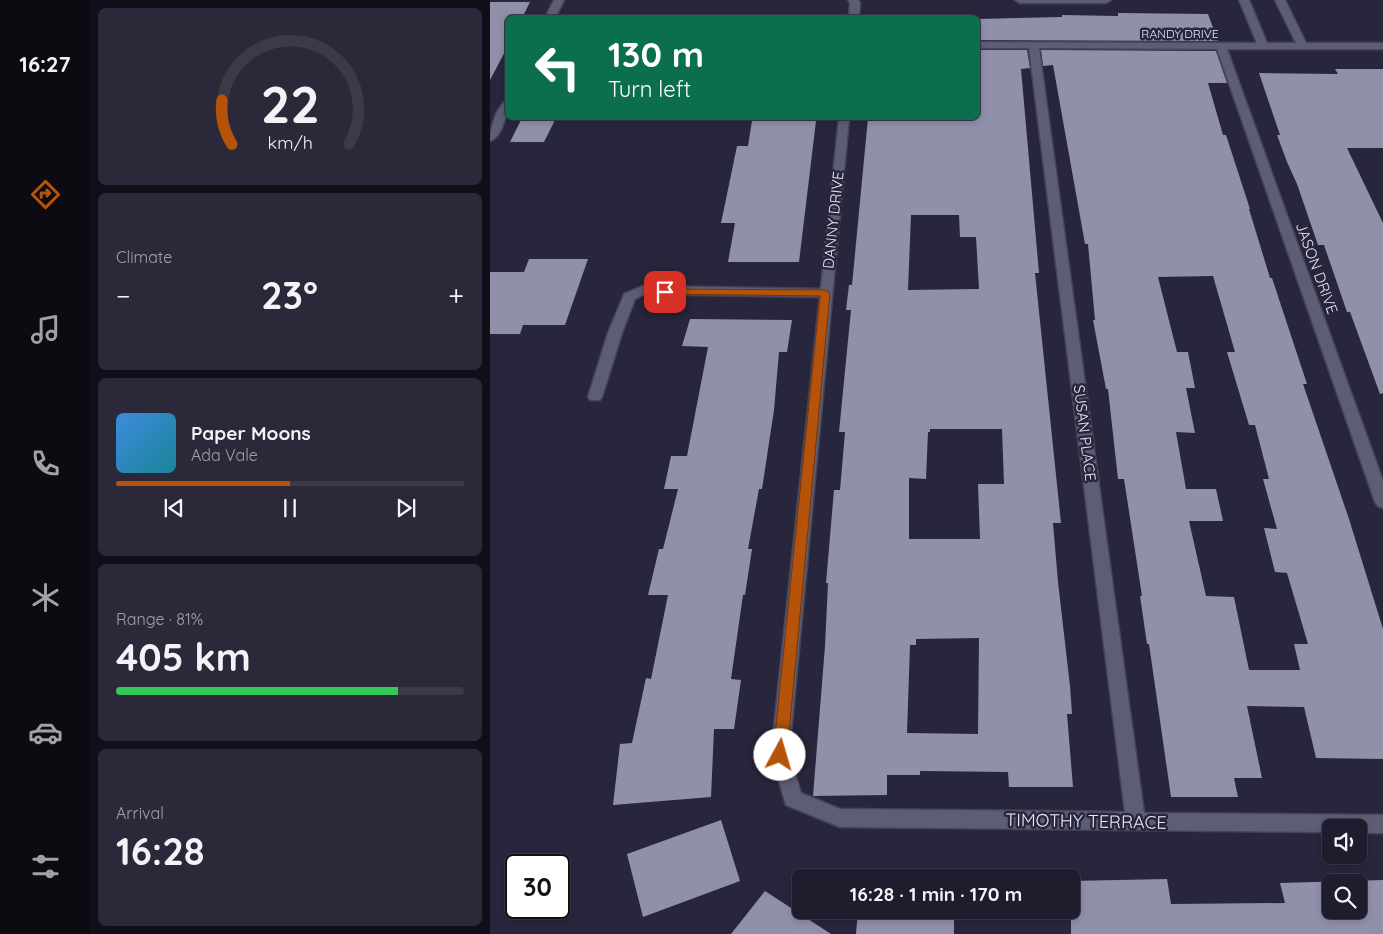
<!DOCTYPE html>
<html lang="en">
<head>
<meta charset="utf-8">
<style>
	:root { --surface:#1e1c2d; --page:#2b2939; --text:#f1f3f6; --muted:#a1a1aa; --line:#3c3a49; --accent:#b45309 }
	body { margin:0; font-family:Quicksand,sans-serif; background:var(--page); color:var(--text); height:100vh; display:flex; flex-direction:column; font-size:19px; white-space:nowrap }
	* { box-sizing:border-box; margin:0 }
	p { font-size:16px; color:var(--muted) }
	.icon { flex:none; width:28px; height:28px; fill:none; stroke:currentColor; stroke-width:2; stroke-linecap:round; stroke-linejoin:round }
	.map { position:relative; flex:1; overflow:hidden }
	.side { display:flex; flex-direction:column; gap:8px; padding:8px; background:#100f19; width:400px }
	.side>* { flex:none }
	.banner { position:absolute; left:15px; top:15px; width:475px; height:105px; border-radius:8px; box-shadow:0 2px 8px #0003,0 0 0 1px var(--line); background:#0b6e4f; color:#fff; overflow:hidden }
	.tools { position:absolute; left:832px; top:819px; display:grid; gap:10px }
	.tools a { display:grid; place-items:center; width:45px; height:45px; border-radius:8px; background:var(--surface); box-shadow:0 2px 8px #0003,0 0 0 1px var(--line); font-size:25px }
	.speed { position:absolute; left:15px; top:854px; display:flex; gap:10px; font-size:25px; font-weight:700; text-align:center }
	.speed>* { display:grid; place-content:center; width:65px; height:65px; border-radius:50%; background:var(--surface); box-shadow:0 2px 8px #0003,0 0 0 1px var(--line); line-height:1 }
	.speed .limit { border:2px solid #111; border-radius:8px; background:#fff; color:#111 }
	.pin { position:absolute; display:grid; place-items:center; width:42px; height:42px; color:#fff; margin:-21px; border-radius:10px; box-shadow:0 2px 8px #0006 }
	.me { position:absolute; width:55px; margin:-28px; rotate:6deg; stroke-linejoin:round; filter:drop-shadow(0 0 4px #0008) }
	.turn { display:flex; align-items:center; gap:18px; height:105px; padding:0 20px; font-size:22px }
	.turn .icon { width:65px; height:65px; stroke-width:2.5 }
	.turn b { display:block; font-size:35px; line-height:42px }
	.big { font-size:38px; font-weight:700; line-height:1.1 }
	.side .card { flex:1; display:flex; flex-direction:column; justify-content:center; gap:8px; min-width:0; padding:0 18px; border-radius:8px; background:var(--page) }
	.side .dial { align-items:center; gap:0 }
	.dial svg { height:130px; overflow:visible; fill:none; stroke:var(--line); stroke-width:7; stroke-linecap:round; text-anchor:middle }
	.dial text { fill:var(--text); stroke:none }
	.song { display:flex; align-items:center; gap:15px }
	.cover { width:60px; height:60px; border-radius:8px; background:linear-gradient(135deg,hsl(210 70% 55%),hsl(190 70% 35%)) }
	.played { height:5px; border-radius:2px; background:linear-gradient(90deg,var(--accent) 50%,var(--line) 50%) }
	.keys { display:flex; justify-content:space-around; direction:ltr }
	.heat { display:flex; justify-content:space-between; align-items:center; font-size:28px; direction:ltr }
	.charge { height:8px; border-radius:4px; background:linear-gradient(90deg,#34c759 81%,var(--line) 0) }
	.trip { position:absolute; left:302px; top:869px; width:288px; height:50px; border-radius:8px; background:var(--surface); box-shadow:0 2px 8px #0003,0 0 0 1px var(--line); font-weight:700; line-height:50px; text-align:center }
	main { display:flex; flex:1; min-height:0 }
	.tab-bar { display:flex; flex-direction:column; width:90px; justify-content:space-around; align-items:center; background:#0c0b12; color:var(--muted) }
	.tab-bar .icon { width:35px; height:35px }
	.tab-bar .active { color:var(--accent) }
	.tab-bar b { font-size:22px; color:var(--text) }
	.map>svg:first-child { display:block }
	.building { fill:#9190ab; fill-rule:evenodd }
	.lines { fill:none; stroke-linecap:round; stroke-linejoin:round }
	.lane-casing { stroke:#454355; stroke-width:3 }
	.street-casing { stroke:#454355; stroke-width:3 }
	.lane { fill:#5e5d76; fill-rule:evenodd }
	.street { fill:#5e5d76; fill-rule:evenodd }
	.route { fill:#b45309; stroke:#753606 }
	.labels { text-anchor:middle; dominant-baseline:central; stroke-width:5; stroke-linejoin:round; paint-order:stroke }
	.far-street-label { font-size:12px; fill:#e9e9f7; stroke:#28263c }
	.street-label { font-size:15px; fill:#e9e9f7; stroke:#28263c }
	.near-street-label { font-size:18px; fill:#e9e9f7; stroke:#28263c }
</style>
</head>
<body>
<main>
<nav class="tab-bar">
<b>16:27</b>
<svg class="icon active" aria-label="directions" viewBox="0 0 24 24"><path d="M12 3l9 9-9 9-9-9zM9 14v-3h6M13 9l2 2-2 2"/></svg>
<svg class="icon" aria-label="music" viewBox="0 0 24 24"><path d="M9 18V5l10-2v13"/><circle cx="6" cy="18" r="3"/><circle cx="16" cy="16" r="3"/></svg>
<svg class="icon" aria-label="phone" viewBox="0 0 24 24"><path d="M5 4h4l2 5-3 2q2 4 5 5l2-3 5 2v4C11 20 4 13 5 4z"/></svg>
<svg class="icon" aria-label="climate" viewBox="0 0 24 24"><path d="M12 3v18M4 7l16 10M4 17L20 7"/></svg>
<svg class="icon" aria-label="car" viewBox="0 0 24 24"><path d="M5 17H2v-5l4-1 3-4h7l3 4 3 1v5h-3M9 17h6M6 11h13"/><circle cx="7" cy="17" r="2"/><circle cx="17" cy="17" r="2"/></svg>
<svg class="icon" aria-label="filters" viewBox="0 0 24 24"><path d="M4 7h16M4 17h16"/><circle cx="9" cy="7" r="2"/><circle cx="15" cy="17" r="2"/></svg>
</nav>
<section class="side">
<div class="card dial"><svg viewBox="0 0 100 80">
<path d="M14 69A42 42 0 1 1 86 69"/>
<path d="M14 69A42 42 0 0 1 8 42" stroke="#b45309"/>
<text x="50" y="56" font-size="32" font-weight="700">22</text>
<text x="50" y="72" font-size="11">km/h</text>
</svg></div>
<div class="card"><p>Climate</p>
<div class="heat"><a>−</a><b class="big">23°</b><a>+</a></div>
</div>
<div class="card">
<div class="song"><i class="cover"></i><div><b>Paper Moons</b><p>Ada Vale</p></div></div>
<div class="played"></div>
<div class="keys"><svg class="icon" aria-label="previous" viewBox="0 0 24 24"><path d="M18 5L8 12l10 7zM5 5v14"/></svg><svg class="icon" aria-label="pause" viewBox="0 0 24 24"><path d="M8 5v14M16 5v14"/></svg><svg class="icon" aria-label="next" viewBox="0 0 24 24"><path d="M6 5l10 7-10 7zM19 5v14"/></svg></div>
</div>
<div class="card"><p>Range · 81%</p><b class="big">405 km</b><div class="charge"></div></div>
<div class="card"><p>Arrival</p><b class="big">16:28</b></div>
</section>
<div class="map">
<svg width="893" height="934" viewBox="0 0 893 934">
	<rect width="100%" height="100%" fill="#28263c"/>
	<path class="building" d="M 0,2 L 40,2 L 32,18 L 18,18 L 18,46 L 0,80 Z
		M 628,13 L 718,14 L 728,41 L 488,40 L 488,19 L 572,17 L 572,15 L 628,16 Z
		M 488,50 L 537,50 L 540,68 L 531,69 L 549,273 L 545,273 L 571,523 L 563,523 L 568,582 L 580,686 L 582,714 L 577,714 L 583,787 L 519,787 L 518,772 L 430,771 L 430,775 L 397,775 L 397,795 L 323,796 L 335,646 L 338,583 L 336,583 L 344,490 L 350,490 L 355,432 L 349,432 L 361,310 L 356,310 L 359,285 L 362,285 L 378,118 L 488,118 ZM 421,215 L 469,215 L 470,237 L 486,237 L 489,289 L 418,290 ZM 440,429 L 512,429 L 514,484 L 488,484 L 490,539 L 419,539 L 419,478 L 436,479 L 438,432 L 440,432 ZM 489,638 L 488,734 L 417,733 L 420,645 L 426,645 L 426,639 Z
		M 551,50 L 726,51 L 737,83 L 718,83 L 733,135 L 736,135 L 760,209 L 759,209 L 780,278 L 782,278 L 817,384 L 813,384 L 859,519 L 893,629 L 893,759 L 826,758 L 814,707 L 757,706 L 772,778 L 744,778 L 748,797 L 681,797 L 659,644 L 657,644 L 650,596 L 652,596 L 634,479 L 628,479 L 618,389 L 616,389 L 603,320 L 605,320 L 598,244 L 595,244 L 563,65 L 553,66 ZM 723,276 L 745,352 L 737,352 L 759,425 L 765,425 L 779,479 L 773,479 L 787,529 L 774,528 L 785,572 L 797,573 L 818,644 L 804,644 L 810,670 L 759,670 L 744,597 L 716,596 L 699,521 L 733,521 L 726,489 L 696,489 L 686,432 L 705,433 L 696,388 L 705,388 L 698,352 L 687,352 L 668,277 Z
		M 845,69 L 893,69 L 893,148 L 857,148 L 893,223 L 893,393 L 890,394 L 860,312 L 857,312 L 834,245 L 828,245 L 807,184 L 797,162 L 787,135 L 790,135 L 769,73 L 848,74 Z
		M 32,118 L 66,118 L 54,142 L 20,142 Z
		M 262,121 L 326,121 L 309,262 L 238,262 L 245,223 L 231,223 L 247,146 L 258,146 Z
		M 39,259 L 98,259 L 75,325 L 33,325 L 30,334 L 0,334 L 0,272 L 34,272 Z
		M 200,319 L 302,320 L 297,352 L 289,352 L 284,410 L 272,489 L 269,489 L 258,549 L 262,549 L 255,595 L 253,595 L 241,679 L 251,680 L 244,729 L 224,729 L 221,797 L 123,805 L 130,744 L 142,743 L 156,678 L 161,679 L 178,595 L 158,595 L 169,549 L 173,549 L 188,489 L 174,489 L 181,456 L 197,456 L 218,347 L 192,346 Z
		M 231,820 L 250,881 L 153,917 L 137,854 Z
		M 371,874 L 464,876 L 464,878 L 371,878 Z
		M 677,879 L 681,904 L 795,903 L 790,883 L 893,880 L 893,934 L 581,934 L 581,881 ZM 841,882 L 869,882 L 869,910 L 841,910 Z
		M 275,891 L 341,934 L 241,934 Z
		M 368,910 L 464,910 L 464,934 L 366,934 Z"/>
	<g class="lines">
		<g class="lane-casing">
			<path id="lane" d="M 525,0 L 621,0 L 616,3 L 530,3 Z
				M 153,286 L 335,289 L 341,293 L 335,297 L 155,294 L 145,299 L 132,333 L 112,397 L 110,400 L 100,400 L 98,397 L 118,333 L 133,297 L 134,294 Z"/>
		</g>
		<g class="street-casing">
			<path id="street" d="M 64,0 L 74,0 L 65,18 L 55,18 Z
				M 358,0 L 368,0 L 370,2 L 369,18 L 359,18 L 360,3 Z
				M 749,0 L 759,0 L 777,43 L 806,43 L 785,0 L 795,0 L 816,43 L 893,43 L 893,49 L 737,49 L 893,481 L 893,508 L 888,506 L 885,502 L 727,49 L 549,48 L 654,813 L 893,815 L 893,833 L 869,833 L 869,828 L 841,828 L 841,832 L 350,827 L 296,805 L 281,755 L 349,118 L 359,118 L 299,755 L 311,793 L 350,809 L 635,812 L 539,48 L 488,48 L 488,42 L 767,43 Z
				M 18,100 C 18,111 12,138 0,141 C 0,130 6,105 18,100 Z"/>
		</g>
		<use href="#lane" class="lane"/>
		<use href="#street" class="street"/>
	</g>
	<path class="route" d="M 175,289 L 335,290 L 340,293 L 297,755 L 295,760 L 290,761 L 285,760 L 283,755 L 330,296 L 171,294 L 170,292 Z"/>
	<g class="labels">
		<g class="far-street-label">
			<text x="690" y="33">RANDY DRIVE</text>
		</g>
		<g class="street-label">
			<text transform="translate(343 220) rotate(-84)">DANNY DRIVE</text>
			<text transform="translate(827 268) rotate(70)">JASON DRIVE</text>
			<text transform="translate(595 433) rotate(83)">SUSAN PLACE</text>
		</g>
		<g class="near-street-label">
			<text transform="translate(596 821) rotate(1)">TIMOTHY TERRACE</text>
		</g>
	</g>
</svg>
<div class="tools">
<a><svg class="icon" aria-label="sound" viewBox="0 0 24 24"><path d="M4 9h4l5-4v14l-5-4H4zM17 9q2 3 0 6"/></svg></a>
<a><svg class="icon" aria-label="search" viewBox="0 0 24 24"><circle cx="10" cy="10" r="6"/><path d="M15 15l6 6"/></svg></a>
</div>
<div class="speed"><div class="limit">30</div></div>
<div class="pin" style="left:175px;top:292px;background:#d93025"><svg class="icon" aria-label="arrive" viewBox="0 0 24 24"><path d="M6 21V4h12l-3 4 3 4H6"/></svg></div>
<svg class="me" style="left:290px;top:755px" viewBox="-20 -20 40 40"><circle r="19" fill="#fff"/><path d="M0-13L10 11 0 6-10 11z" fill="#b45309"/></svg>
<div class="trip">16:28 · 1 min · 170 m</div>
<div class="banner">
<div class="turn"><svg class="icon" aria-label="left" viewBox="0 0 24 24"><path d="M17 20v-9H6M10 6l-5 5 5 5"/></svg><div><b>130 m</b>Turn left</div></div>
</div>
</div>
</main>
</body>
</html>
